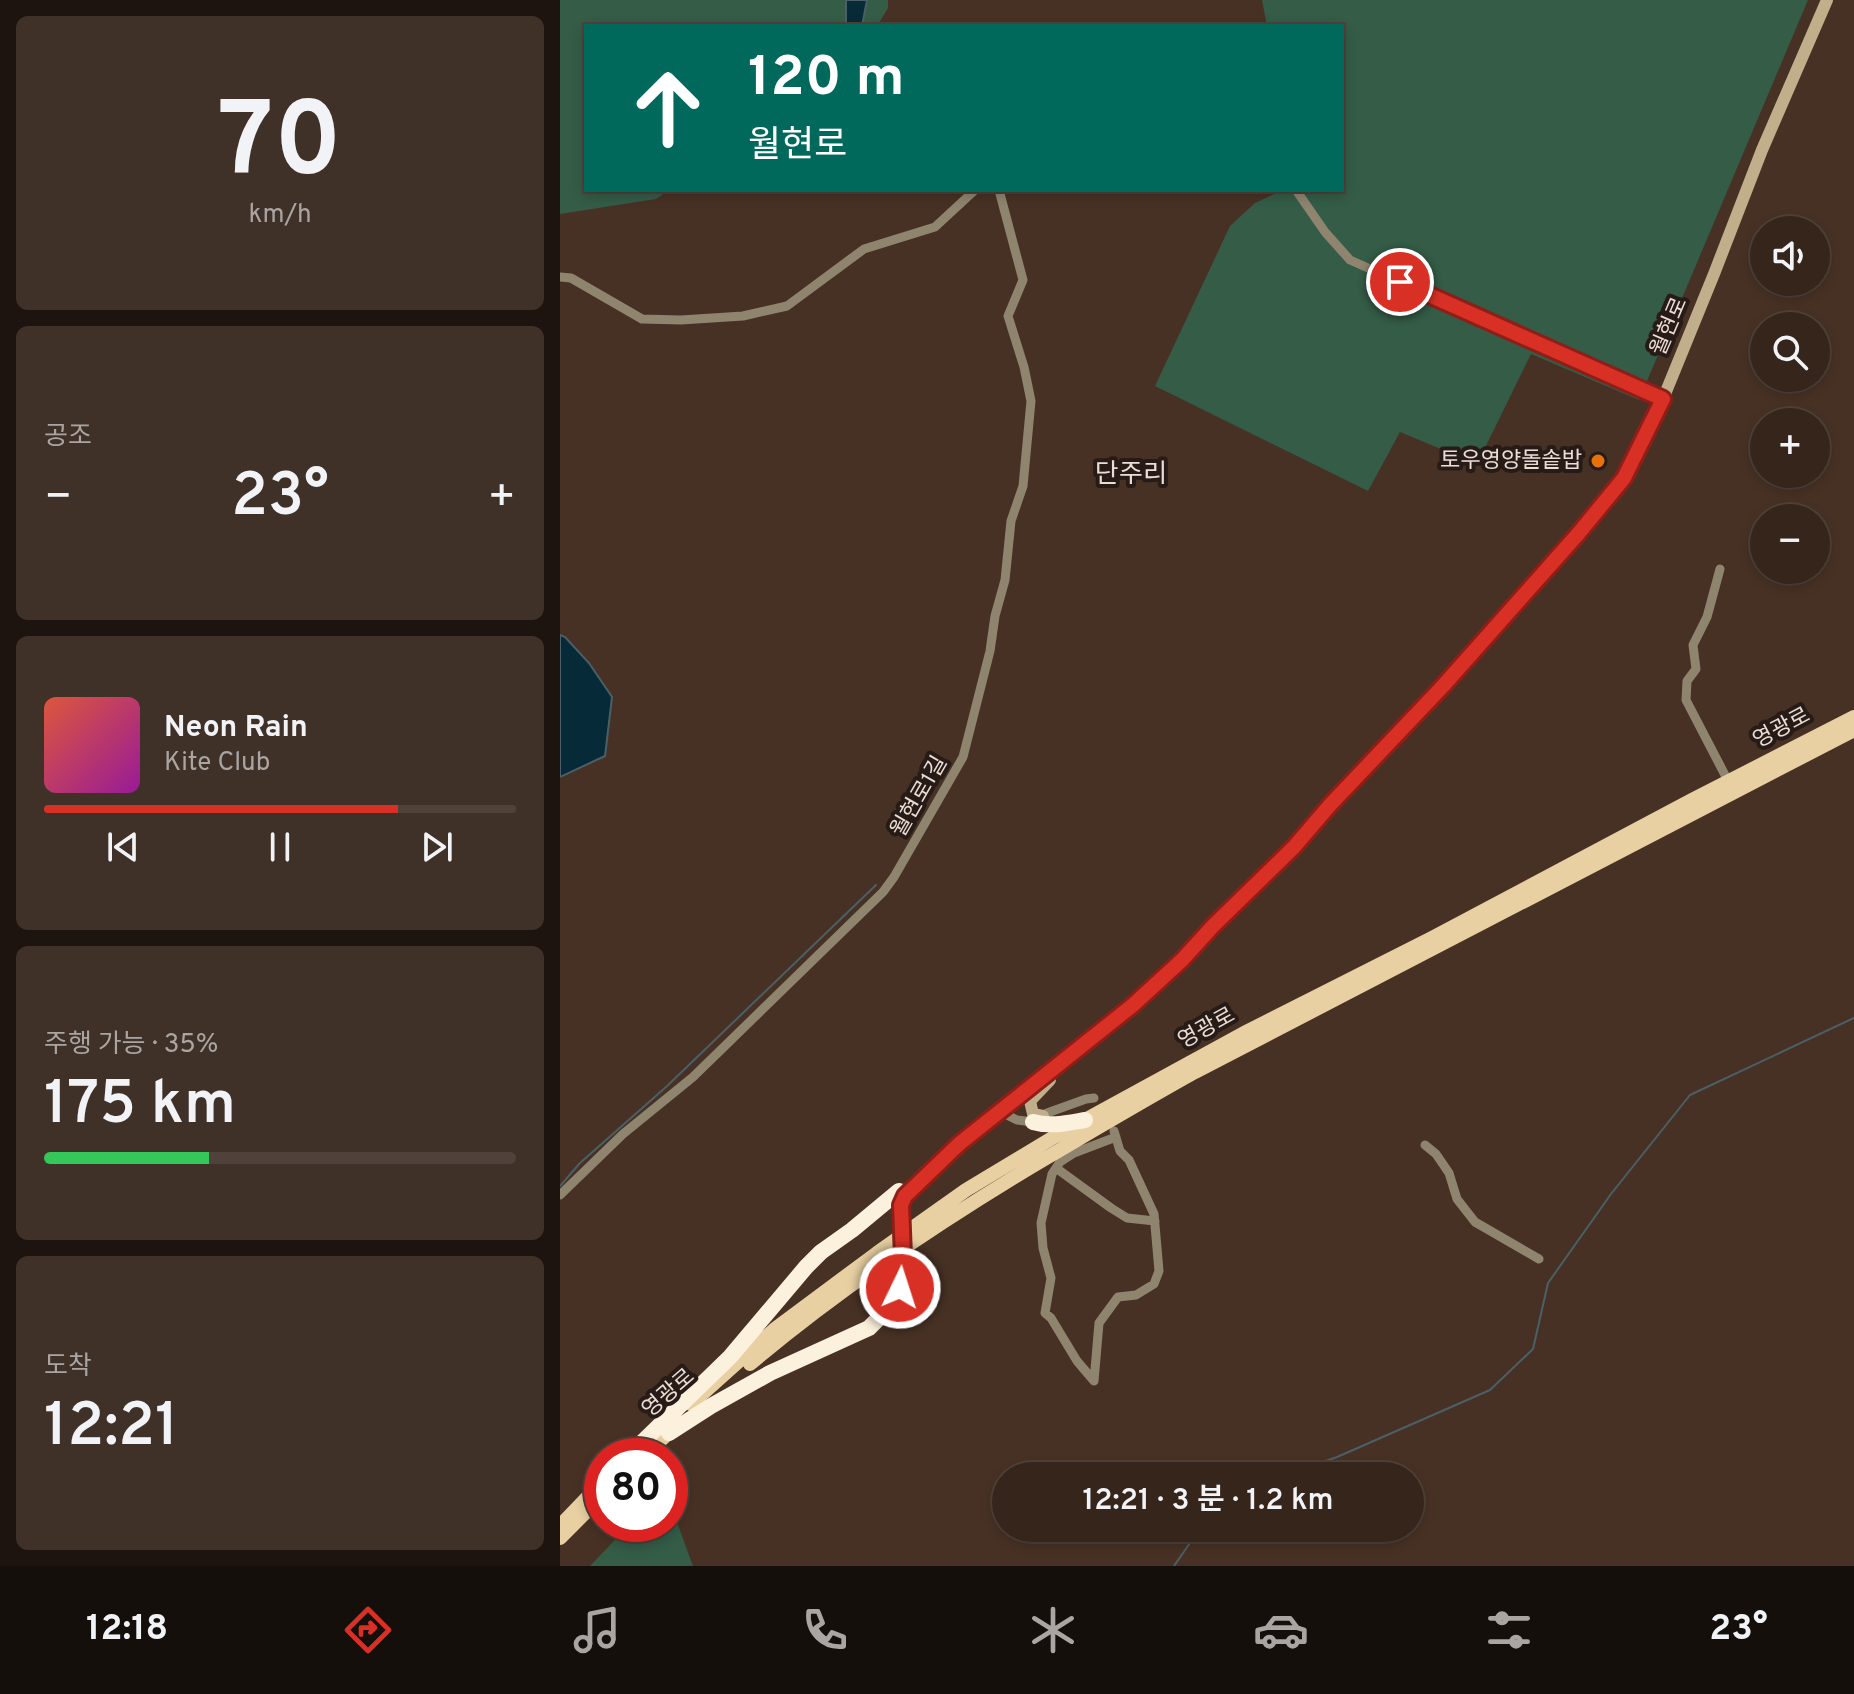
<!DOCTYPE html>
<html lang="ko">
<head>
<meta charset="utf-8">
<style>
	:root { --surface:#35251b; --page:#403128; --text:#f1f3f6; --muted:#aaa5a3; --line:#4f423a; --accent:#d93025 }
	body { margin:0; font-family:Overpass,"Noto Sans KR",sans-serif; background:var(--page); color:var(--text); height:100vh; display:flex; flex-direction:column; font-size:30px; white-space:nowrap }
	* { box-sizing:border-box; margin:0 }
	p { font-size:26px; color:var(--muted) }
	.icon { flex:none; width:44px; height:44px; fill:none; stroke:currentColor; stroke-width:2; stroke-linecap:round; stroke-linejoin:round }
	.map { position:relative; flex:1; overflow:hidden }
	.drawer { display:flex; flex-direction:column; gap:16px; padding:16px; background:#1d140f; width:560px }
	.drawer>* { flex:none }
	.hud { position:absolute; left:24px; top:24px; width:760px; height:168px; border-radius:0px; box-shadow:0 4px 12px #0003,0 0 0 2px var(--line); background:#00695c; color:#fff; overflow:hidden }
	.buttons { position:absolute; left:1190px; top:216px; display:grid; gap:16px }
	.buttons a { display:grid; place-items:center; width:80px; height:80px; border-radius:50%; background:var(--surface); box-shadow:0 4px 12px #0003,0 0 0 2px var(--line); font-size:40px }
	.speed { position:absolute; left:24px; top:1438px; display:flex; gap:16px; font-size:40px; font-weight:700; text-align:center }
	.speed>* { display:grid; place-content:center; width:104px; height:104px; border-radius:50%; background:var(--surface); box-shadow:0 4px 12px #0003,0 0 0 2px var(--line); line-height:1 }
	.speed .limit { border:12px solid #d22; background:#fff; color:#111 }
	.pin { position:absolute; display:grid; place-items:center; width:68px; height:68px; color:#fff; margin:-34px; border:4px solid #fff; border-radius:50%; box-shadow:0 2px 8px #0007 }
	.me { position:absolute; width:88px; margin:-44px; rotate:4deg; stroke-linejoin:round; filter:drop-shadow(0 0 6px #0008) }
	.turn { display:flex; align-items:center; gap:28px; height:168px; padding:0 32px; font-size:36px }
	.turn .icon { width:104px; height:104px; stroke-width:2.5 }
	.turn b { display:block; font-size:56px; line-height:68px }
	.big { font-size:60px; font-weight:600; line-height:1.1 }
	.drawer .widget { flex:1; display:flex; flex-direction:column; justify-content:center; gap:12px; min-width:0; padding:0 28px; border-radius:12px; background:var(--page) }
	.drawer .dial { align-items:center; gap:0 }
	.dial b { font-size:104px; line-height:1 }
	.song { display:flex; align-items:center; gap:24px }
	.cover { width:96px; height:96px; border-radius:12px; background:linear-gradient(135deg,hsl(10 70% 55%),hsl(300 70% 35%)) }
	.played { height:8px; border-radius:4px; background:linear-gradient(90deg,var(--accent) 75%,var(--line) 75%) }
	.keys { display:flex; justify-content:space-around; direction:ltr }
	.heat { display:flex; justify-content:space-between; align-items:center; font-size:44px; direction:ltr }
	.charge { height:12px; border-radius:6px; background:linear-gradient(90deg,#34c759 35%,var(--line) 0) }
	.trip { position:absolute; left:432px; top:1462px; width:432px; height:80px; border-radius:40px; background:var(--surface); box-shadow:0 4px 12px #0003,0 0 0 2px var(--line); font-weight:600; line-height:80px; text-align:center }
	.tabs { display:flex; height:128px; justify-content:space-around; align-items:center; background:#150f0b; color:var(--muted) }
	.tabs .icon { width:56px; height:56px }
	.tabs .active { color:var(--accent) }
	.tabs b { font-size:36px; color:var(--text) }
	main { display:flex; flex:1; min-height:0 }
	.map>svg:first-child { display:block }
	.green { fill:#345c47 }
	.water { fill:#062a37; stroke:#4b5f66; stroke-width:2 }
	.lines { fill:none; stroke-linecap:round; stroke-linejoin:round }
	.stream { stroke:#4b5f66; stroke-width:2 }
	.street { stroke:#8f846e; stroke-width:9 }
	.secondary { stroke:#c1af8c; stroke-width:12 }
	.primary { stroke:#e8d0a3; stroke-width:14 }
	.highway { stroke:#fcf1dc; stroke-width:16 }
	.highway-bridge { stroke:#fcf1dc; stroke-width:16 }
	.route-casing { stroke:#8d1f18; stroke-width:20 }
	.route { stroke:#d93025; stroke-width:14 }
	.food-dot { fill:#e8710a; stroke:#261b16; stroke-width:3 }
	.labels { text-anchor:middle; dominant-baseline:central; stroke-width:8; stroke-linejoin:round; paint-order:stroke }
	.street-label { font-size:22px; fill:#ebdcd4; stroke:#261b16 }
	.poi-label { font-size:22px; fill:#ebdcd4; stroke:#261b16; text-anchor:end }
	.quarter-label { font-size:26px; fill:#ebdcd4; stroke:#261b16 }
</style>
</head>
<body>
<main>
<section class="drawer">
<div class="widget dial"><b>70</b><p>km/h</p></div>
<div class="widget"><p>공조</p>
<div class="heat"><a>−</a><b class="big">23°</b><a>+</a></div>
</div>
<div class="widget">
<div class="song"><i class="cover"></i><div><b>Neon Rain</b><p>Kite Club</p></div></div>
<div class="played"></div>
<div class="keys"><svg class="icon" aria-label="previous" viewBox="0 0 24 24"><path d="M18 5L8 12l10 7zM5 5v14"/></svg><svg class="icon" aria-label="pause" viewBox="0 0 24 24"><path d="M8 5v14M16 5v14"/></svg><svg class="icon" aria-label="next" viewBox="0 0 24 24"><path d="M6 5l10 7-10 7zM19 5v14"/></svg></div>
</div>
<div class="widget"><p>주행 가능 · 35%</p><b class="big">175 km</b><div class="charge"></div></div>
<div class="widget"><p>도착</p><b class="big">12:21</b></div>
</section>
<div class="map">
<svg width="1294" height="1566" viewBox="0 0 1294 1566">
	<rect width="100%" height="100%" fill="#473124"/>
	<path class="green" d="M 0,0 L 328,0 L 328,8 L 317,26 L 26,26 L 26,190 L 109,190 L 96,199 L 0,214 Z
		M 702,0 L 1248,0 L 1079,400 L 971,354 L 917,464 L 840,432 L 808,491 L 595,386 L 670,226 L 695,203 L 723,190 L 782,190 L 782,26 L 707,26 Z
		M 110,1503 L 133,1566 L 30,1566 L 70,1524 L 110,1524 Z"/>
	<path class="water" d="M 286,0 L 307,0 L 302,26 L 286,26 Z
		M 0,635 L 5,637 L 29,663 L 52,697 L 45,756 L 0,777 Z"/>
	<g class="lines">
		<path class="stream" d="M 0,1186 L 20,1163 L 106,1087 L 316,885
			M 723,1476 L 777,1457 L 930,1390 L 973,1349 L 988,1283 L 1051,1194 L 1130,1095 L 1294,1018
			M 614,1566 L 632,1540 L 644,1528"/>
		<path class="street" d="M 736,190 L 765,232 L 790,260 L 1103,399
			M 0,277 L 11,278 L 82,319 L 121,320 L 183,316 L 227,306 L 304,249 L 375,227 L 415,190
			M 1160,569 L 1147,617 L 1133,645 L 1136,669 L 1127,681 L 1126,700 L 1165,775
			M 439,1111 L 457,1120 L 473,1122 L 487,1113 L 526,1099 L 534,1098
			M 554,1131 L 560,1151 L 569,1160 L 594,1214 L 599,1271 L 594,1284 L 576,1295 L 558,1297 L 539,1323 L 534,1381 L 517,1361 L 491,1318 L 485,1313 L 491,1278 L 483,1248 L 481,1223 L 492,1174 L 500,1162 L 514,1153 L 556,1137
			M 865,1145 L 876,1154 L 889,1173 L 897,1199 L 915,1222 L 979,1259
			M 496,1168 L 551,1208 L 567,1218 L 595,1221
			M 0,1195 L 63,1134 L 133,1077 L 323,892 L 334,877 L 403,757 L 430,651 L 435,616 L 445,580 L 451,521 L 463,486 L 471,401 L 464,367 L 448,316 L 463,280 L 439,190"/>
		<path class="secondary" d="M 483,1116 L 473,1114 L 470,1101 L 490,1080
			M 377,1163 L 573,1005 L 622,960 L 653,926 L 734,847 L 770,805 L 883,686 L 1002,553 L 1064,478 L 1103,399 L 1154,274 L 1202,150 L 1267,0"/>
		<path class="primary" d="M 190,1364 C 280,1288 376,1224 476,1164 C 529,1133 581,1102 635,1072 L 1294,730
			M 131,1404 L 216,1328 L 317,1253 L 406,1190 L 494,1137 L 688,1031 L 872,938 L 1132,800 L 1294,717
			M 84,1456 L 116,1426
			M 0,1526 L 42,1482
			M 0,1538 L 42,1496"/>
		<path class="highway" d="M 473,1122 C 490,1127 507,1123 525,1120
			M 341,1205 L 345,1196 L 383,1158
			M 109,1433 L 151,1406 L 210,1373 L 309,1328 L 328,1309 L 340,1288 L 343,1257
			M 68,1456 L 170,1357 L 246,1267 L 261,1252 L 292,1230 L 339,1191"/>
		<path class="highway-bridge" d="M 341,1205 L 343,1257"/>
	</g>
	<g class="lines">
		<g class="route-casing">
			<path id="route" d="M 340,1288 L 343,1257 L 341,1205 L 345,1196 L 399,1144 L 573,1005 L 622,960 L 653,926 L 734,847 L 770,805 L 883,686 L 1018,534 L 1064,478 L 1103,399 L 840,282"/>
		</g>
		<use href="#route" class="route"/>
	</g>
	<circle class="food-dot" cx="1038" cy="461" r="8"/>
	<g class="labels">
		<g class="street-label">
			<text transform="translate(1110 327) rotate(-67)">월현로</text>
			<text transform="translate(1222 729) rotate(-28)">영광로</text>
			<text transform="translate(360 797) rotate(-60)">월현로1길</text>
			<text transform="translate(647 1029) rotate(-29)">영광로</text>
			<text transform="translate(109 1394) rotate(-41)">영광로</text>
		</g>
		<g class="poi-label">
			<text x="1022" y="461">토우영양돌솥밥</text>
		</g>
		<g class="quarter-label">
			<text x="571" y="475">단주리</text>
		</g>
	</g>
</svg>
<div class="buttons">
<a><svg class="icon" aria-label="sound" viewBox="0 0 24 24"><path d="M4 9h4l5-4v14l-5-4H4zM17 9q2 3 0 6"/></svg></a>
<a><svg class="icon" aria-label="search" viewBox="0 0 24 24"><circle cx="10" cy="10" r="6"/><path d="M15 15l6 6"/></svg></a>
<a>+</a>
<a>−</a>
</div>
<div class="speed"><div class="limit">80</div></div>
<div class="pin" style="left:840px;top:282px;background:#d93025"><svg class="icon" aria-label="arrive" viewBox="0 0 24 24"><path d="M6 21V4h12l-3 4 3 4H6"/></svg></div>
<svg class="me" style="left:340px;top:1288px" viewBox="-20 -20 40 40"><circle r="17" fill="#d93025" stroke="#fff" stroke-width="3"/><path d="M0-11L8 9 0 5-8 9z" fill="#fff"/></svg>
<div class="trip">12:21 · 3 분 · 1.2 km</div>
<div class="hud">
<div class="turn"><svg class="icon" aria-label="ahead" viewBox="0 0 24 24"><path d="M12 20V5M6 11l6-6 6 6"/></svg><div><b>120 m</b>월현로</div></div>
</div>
</div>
</main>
<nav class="tabs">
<b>12:18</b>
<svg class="icon active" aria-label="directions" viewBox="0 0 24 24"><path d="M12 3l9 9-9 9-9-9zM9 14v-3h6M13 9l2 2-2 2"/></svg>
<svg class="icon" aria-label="music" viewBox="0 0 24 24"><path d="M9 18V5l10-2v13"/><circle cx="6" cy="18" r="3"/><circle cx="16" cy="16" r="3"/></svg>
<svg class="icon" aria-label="phone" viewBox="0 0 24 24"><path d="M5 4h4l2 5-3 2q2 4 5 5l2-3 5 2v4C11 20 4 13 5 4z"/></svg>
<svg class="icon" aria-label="climate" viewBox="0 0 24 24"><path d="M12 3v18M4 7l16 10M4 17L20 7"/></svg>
<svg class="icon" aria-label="car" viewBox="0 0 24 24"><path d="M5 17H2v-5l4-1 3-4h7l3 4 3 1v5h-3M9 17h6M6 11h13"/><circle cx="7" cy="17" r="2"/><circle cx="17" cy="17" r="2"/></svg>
<svg class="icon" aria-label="filters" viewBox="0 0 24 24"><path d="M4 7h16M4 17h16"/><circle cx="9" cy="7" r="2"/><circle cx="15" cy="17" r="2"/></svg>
<b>23°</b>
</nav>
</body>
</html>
